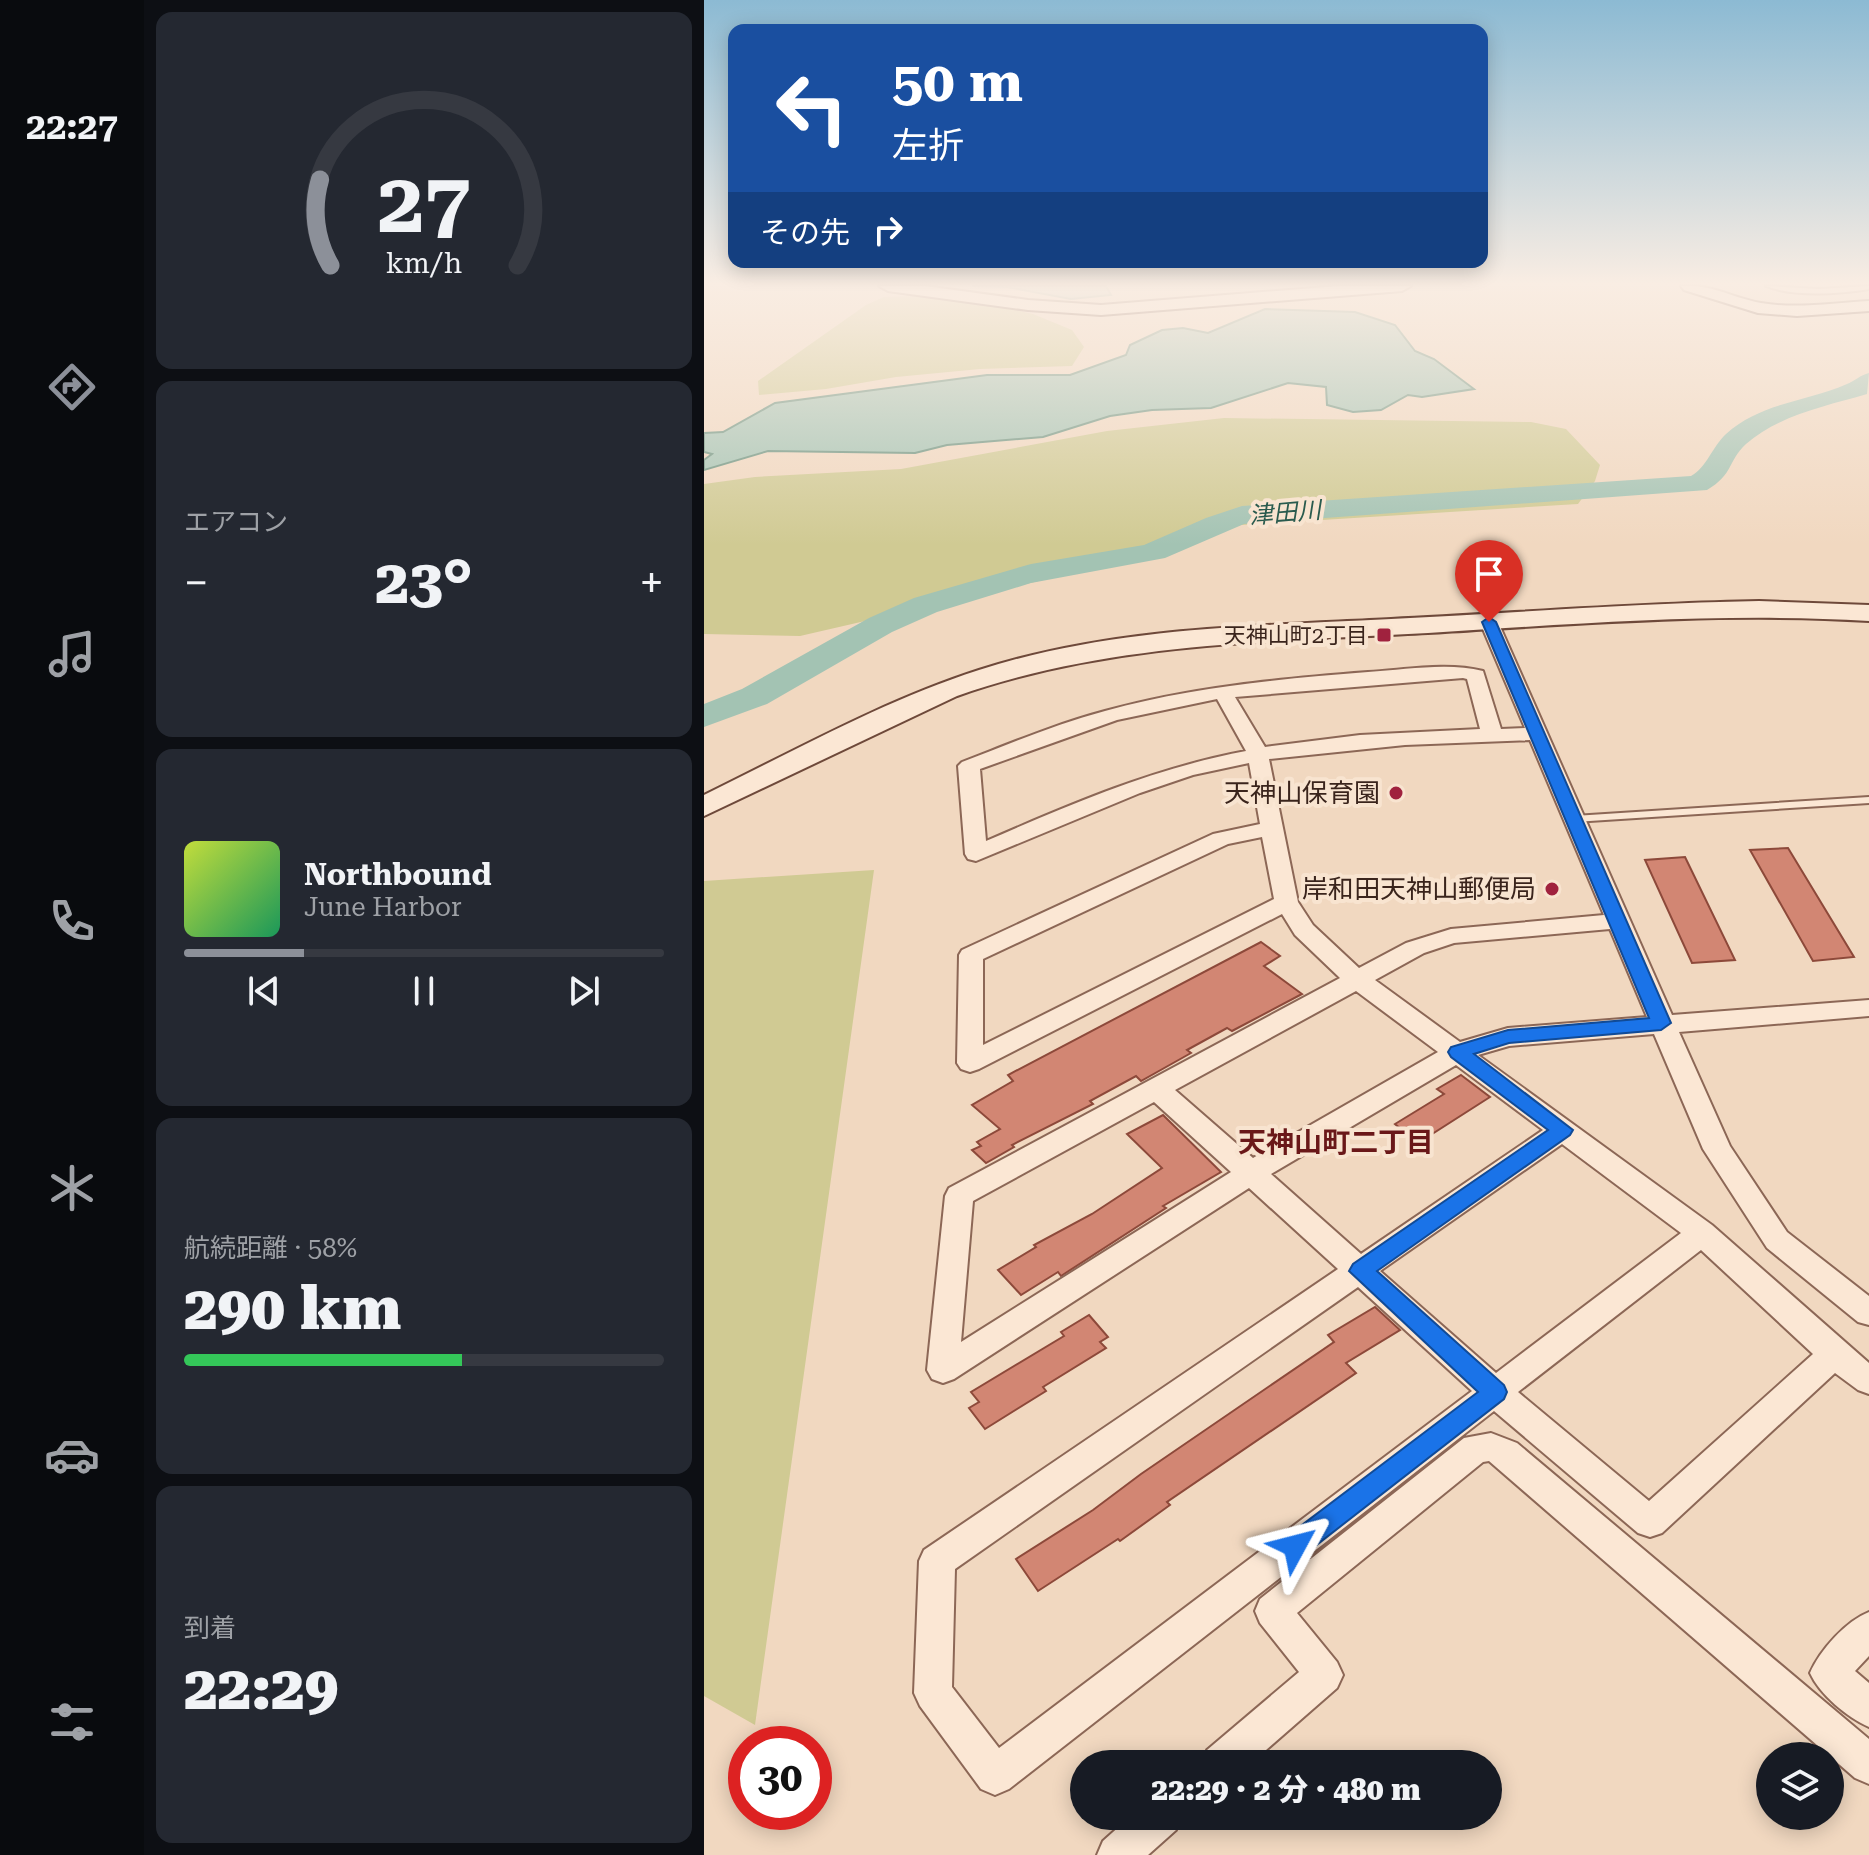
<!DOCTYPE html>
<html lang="ja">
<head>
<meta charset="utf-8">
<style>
	:root { --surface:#171b24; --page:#242831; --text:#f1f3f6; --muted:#9ea1a6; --line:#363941; --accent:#8c9099 }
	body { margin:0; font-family:"Roboto Serif","Noto Sans JP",serif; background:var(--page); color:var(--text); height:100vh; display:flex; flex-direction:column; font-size:30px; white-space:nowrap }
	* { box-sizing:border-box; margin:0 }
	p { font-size:26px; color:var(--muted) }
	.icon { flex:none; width:44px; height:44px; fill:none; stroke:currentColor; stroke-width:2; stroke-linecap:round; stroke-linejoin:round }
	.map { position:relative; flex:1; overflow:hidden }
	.drawer { display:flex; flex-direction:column; gap:12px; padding:12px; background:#0d0f14; width:560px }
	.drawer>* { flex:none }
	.banner { position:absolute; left:24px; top:24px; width:760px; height:244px; border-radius:16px; box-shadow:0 4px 20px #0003; background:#1a4fa0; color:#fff; overflow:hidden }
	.controls { position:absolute; left:1052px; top:1742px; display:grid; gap:16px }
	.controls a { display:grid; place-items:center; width:88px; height:88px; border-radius:50%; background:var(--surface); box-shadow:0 4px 20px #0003; font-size:40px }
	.speed { position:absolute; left:24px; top:1726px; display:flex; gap:16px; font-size:40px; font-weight:700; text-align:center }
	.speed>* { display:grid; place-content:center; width:104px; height:104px; border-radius:50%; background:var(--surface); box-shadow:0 4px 20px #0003; line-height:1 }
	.speed .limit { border:12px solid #d22; background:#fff; color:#111 }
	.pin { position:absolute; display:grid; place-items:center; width:68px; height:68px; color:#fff; margin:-82px -34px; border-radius:50% 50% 50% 0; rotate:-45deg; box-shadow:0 0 8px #0007 }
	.pin .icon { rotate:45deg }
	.me { position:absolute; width:88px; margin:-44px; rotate:52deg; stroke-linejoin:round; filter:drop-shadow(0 0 6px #0008) }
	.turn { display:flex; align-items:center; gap:28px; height:168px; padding:0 32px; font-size:36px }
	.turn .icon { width:104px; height:104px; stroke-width:2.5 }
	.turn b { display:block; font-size:56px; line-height:68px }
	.then { display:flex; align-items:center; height:76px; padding:0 32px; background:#0003; gap:16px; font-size:30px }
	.big { font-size:60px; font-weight:800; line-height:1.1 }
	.drawer .widget { flex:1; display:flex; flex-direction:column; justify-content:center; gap:12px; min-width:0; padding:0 28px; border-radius:16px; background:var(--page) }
	.drawer .dial { align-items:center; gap:0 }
	.dial svg { height:208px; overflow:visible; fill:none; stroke:var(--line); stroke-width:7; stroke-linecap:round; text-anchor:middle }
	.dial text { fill:var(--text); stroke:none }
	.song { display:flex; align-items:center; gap:24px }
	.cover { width:96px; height:96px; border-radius:12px; background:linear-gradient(135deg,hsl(70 70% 55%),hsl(150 70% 35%)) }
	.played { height:8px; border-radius:4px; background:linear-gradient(90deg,var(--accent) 25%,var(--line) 25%) }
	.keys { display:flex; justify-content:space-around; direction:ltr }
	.heat { display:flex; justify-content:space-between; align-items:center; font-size:44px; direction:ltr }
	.charge { height:12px; border-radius:6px; background:linear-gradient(90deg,#34c759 58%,var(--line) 0) }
	.trip { position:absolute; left:366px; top:1750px; width:432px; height:80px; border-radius:40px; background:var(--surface); box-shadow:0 4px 20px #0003; font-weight:800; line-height:80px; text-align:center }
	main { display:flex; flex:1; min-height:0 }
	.menu { display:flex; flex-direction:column; width:144px; justify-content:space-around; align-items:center; background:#090b0e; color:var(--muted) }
	.menu .icon { width:56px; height:56px }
	.menu .current { color:var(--accent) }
	.menu b { font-size:36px; color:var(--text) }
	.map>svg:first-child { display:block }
	.green { fill:#d0ca93 }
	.water { fill:#a3c3b3; stroke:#6a927f; stroke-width:2 }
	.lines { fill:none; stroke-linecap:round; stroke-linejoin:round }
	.river { fill:#a3c3b3; fill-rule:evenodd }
	.building { fill:#d28673; stroke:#8d493a; stroke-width:2 }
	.lane-casing { stroke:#8c6756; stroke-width:4 }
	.street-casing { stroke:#8c6756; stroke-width:4 }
	.secondary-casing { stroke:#6e493a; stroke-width:4 }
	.lane { fill:#fbe7d4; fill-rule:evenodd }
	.street { fill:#fbe7d4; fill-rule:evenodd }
	.secondary { fill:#fbe7d4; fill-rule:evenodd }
	.route { fill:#1a73e8; stroke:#114b97; stroke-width:2 }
	.poi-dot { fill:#a0223e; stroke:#f8e4d0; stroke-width:3 }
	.labels { text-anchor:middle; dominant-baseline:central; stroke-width:8; stroke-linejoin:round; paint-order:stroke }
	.far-poi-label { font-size:22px; fill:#3a241c; stroke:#f8e4d0; text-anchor:end }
	.far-water-label { font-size:24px; font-style:italic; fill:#2a5b4e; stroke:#f8e4d0 }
	.poi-label { font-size:26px; fill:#3a241c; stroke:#f8e4d0; text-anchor:end }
	.neighbourhood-label { font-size:28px; font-weight:bold; fill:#6a1819; stroke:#f8e4d0 }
</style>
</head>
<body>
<main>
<nav class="menu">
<b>22:27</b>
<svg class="icon current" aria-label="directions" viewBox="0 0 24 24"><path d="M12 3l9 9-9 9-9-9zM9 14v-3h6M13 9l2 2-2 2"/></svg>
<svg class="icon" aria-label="music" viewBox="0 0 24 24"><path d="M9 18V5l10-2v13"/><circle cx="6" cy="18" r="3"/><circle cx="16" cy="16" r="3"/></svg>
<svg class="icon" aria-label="phone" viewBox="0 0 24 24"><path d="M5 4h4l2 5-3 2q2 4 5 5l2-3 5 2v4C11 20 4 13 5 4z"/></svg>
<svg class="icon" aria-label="climate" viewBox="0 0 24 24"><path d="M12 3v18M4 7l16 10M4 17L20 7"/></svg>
<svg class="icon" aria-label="car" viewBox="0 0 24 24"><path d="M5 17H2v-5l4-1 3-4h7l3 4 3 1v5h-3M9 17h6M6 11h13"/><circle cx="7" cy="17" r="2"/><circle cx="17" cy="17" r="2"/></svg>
<svg class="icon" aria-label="filters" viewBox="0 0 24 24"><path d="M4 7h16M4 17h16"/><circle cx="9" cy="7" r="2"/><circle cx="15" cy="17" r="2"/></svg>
</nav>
<section class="drawer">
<div class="widget dial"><svg viewBox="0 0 100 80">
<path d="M14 69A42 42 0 1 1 86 69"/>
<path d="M14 69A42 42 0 0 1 10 36" stroke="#8c9099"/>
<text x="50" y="56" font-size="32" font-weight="700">27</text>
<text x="50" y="72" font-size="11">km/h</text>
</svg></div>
<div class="widget"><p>エアコン</p>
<div class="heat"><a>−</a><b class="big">23°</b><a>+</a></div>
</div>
<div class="widget">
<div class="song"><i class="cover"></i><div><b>Northbound</b><p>June Harbor</p></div></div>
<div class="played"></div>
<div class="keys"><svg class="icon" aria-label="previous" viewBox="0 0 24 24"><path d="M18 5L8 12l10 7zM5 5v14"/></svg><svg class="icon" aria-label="pause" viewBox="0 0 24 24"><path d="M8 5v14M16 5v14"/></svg><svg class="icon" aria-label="next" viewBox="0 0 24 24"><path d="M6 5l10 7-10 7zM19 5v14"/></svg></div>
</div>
<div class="widget"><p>航続距離 · 58%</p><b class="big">290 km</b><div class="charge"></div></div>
<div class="widget"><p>到着</p><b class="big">22:29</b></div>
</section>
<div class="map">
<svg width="1165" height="1855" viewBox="0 0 1165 1855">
	<rect width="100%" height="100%" fill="#f1d8c0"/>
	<path class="green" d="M 249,295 L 329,314 L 368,330 L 380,347 L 368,366 L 276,369 L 192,377 L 122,389 L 55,395 L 54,381 L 162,305 L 180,297 Z
		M 520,418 L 827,422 L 862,429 L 896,465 L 891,481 L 874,504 L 537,525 L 447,555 L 96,636 L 0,634 L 0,484 L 51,477 L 197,469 L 403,431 Z
		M 170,870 L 51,1725 L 0,1696 L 0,881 Z"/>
	<path class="water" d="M 268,286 L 402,286 L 407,295 L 367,299 L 303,287 Z
		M 561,309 L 651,312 L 691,325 L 711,351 L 730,359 L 770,389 L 718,397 L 704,395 L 677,410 L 649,412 L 623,405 L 622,387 L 584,383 L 507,408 L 448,410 L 406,416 L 339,437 L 243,445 L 211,453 L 64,451 L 0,470 L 0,460 L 8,454 L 0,452 L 0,433 L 19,432 L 71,403 L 283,375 L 366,375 L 422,355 L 426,345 L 458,330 L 479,328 L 504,333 Z"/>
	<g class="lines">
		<path class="river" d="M 1165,373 L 1163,394 C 1122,406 1075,415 1042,444 C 1023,462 1030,474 1003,490 L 540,524 L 461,558 L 327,583 L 233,612 L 188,632 L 63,704 L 0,727 L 0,704 L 38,689 L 165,618 L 210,598 L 327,564 L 440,545 L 502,518 L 538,506 L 987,476 C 1003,467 1008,447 1022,434 C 1057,402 1103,402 1143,384 C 1151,381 1156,375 1165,373 Z"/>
	</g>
	<path class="building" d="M 1084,848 L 1150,957 L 1109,961 L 1046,850 Z
		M 981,857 L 1031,960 L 988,963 L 941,860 Z
		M 557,942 L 576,956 L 560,966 L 598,994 L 528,1031 L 523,1028 L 483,1050 L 487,1053 L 437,1081 L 432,1076 L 386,1101 L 389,1104 L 308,1145 L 310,1147 L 282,1163 L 268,1150 L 277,1146 L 273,1142 L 296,1129 L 268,1105 L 309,1081 L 304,1075 Z
		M 757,1075 L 786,1097 L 714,1143 L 691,1124 L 740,1094 L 733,1089 Z
		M 459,1115 L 517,1172 L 459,1206 L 462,1208 L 357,1276 L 354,1272 L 317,1295 L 294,1270 L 332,1247 L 330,1245 L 388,1214 L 458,1168 L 423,1134 Z
		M 671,1307 L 696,1330 L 642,1363 L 652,1373 L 463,1502 L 466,1505 L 416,1541 L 414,1539 L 334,1591 L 312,1559 L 389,1510 L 437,1474 L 630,1342 L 624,1335 Z
		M 385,1315 L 404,1337 L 396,1342 L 402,1348 L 339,1387 L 342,1391 L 281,1429 L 265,1408 L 275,1402 L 267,1392 L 360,1336 L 357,1332 Z"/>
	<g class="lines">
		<g class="lane-casing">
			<path id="lane" d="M 1062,286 L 1115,289 L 1165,286 L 1165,289 C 1135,294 1090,297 1062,286 Z
				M 1165,797 L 1165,803 L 870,822 L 864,819 L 870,816 Z"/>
		</g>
		<g class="street-casing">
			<path id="street" d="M 785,616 L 794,622 L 968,1015 L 1165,1000 L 1165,1016 L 975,1032 L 1026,1146 L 1083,1232 L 1165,1296 L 1165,1325 L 1154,1322 L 1063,1248 L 999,1149 L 950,1034 L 805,1046 L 774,1055 L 1008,1225 L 1165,1363 L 1165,1394 L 1154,1390 L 1131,1373 L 958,1533 L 946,1537 L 934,1533 L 790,1411 L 305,1789 L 291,1795 L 277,1789 L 216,1706 L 210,1693 L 215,1561 L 220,1550 L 634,1269 L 545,1188 L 250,1379 L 239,1383 L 228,1379 L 223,1370 L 241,1196 L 245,1188 L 636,978 L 591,935 L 578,914 L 275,1069 L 266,1072 L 257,1069 L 253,1063 L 255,955 L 258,950 L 509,834 L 556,824 L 545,763 L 489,775 L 436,793 L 272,861 L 264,859 L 261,854 L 254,766 L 258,762 C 305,744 352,724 401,711 C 487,687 575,679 664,672 C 701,670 743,662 779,671 L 797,729 L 821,728 L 776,622 ZM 759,678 L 763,679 L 776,729 L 656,735 L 561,747 L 531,697 ZM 513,699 L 542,751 C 451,768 367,804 282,841 L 276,769 L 413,720 ZM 826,740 L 900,915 L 747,929 L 702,943 L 655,968 L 609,925 L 594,902 L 565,759 L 701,745 ZM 558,837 L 570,899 L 279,1045 L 279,959 L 524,844 ZM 906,929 L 943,1017 L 804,1028 L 756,1042 L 671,980 L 720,953 L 750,943 ZM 652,991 L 734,1052 L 549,1158 L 471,1090 ZM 752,1065 L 839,1130 L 657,1254 L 567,1174 ZM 450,1102 L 527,1172 L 257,1342 L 269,1201 ZM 858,1144 L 977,1233 L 792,1373 L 676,1271 ZM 997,1250 L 1109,1354 L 945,1501 L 814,1392 ZM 654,1287 L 768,1391 L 295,1748 L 248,1687 L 251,1569 Z
				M 787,1433 L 813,1443 L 1165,1739 L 1165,1784 L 1151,1778 L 785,1461 L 779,1462 L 593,1613 L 633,1662 L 639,1675 L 633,1688 L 546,1764 L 497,1764 L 503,1750 L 595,1672 L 556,1623 L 551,1611 L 556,1599 L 760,1438 Z
				M 1165,1612 L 1165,1656 L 1151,1671 L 1165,1683 L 1165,1727 C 1143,1717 1116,1695 1106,1673 C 1116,1650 1142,1621 1165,1612 Z
				M 427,1816 L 478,1816 L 472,1830 L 444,1855 L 393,1855 L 399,1841 Z"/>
		</g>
		<g class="secondary-casing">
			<path id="secondary" d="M 175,286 L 221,286 L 324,300 L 397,305 L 635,286 L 707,286 L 698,291 L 397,315 L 324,310 L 184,291 Z
				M 977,286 C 1009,284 1028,298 1057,303 C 1092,309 1130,303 1165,301 L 1165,311 L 1093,316 L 1054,313 L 980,290 Z
				M 1055,601 L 1165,605 L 1165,621 C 1018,612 872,624 724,633 C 565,642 405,642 253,696 L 0,816 L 0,795 C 90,751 179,701 275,670 C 408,627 549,626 687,619 C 810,613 932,603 1055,601 Z"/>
		</g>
		<use href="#lane" class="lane"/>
		<use href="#street" class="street"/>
		<use href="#secondary" class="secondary"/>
	</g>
	<linearGradient id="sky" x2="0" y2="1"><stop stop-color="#8cbad3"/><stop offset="0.52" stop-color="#f9ede3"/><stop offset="1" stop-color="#f9ede3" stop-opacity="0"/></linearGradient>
	<rect width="1165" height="545" fill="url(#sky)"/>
	<path class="route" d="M 785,617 L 792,622 L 967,1023 L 957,1030 L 805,1043 L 770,1054 L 869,1130 L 866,1135 L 673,1271 L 800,1385 L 803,1392 L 800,1399 L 601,1554 L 591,1558 L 582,1554 L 578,1546 L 582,1537 L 774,1392 L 645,1271 L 649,1264 L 844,1130 L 747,1057 L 744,1052 L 747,1047 L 804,1030 L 945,1018 L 778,622 Z"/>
	<g class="poi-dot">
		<rect x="672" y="627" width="16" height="16" rx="4"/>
		<circle cx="692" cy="793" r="8"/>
		<circle cx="848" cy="889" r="8"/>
	</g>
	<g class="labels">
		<g class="far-poi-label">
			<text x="664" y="635">天神山町2丁目</text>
		</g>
		<g class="far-water-label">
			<text transform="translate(581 513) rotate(-5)">津田川</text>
		</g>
		<g class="poi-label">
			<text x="676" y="793">天神山保育園</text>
			<text x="832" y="889">岸和田天神山郵便局</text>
		</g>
		<g class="neighbourhood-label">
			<text x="632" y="1142">天神山町二丁目</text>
		</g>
	</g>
</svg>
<div class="controls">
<a><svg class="icon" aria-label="layers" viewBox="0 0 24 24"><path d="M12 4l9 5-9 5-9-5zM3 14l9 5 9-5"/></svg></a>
</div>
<div class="speed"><div class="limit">30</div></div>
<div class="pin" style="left:785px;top:622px;background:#d93025"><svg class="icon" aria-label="arrive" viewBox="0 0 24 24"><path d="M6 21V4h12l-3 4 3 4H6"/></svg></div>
<svg class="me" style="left:591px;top:1546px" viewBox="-20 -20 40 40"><path d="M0-17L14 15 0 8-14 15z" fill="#1a73e8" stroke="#fff" stroke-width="4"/></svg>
<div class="trip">22:29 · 2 分 · 480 m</div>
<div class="banner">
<div class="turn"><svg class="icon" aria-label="left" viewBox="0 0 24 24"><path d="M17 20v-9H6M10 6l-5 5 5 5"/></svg><div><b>50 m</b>左折</div></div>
<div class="then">その先<svg class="icon" aria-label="right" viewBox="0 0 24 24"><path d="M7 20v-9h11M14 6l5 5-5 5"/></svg></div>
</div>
</div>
</main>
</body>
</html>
